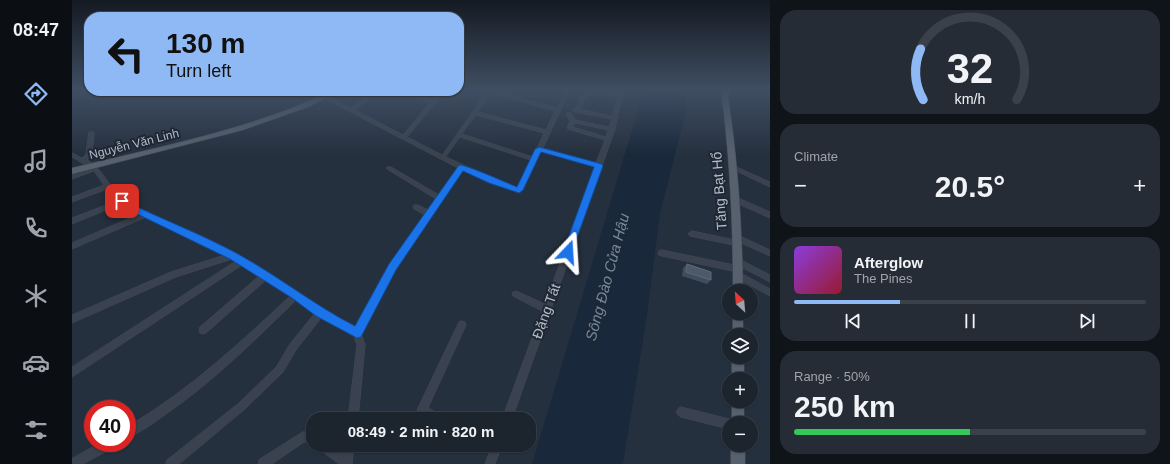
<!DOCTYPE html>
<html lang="en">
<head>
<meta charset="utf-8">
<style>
	:root { --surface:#1c242e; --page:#252c36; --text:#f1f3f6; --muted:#a0a4aa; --line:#3a414a; --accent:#8fb9f4 }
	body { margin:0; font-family:Helvetica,sans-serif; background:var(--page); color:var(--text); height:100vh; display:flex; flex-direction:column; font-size:15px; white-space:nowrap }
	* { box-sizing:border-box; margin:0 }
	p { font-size:13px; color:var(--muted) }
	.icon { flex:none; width:22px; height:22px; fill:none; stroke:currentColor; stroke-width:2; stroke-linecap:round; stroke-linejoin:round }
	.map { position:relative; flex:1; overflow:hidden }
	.drawer { display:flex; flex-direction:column; gap:10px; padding:10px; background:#0f1419; width:400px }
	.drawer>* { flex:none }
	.top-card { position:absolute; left:12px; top:12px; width:380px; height:84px; border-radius:16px; box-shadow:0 1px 3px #0004,0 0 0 1px var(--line); background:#8fb9f4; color:#111; overflow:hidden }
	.needle { width:26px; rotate:334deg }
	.tools { position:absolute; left:650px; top:284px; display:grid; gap:8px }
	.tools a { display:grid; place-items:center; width:36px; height:36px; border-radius:50%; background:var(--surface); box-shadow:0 1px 3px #0004,0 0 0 1px var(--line); font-size:20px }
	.speed { position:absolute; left:12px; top:400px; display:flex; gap:8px; font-size:20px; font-weight:700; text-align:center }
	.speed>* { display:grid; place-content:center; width:52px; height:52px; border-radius:50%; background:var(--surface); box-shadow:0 1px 3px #0004,0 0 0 1px var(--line); line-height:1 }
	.speed .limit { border:6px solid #d22; background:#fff; color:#111 }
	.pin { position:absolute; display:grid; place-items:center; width:34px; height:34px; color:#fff; margin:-17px; border-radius:8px; box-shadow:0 2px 6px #0006 }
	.me { position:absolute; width:44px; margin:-22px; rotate:20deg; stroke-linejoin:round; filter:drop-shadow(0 0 3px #0008) }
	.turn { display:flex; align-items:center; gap:14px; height:84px; padding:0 16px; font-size:18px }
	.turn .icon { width:52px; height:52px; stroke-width:2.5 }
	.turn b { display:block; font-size:28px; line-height:34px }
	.big { font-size:30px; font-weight:800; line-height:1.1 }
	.drawer .widget { flex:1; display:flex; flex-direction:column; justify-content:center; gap:6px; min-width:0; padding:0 14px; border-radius:16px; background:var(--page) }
	.drawer .dial { align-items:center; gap:0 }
	.dial svg { height:104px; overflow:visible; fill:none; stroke:var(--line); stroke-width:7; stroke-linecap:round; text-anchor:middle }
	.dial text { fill:var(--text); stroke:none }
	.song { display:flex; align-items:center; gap:12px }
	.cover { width:48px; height:48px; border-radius:6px; background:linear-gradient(135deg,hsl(270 70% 55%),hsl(350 70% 35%)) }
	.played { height:4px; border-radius:2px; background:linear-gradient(90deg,var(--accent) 30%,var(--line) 30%) }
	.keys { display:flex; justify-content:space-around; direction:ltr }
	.heat { display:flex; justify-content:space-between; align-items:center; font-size:22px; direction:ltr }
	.charge { height:6px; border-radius:3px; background:linear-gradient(90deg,#34c759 50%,var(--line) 0) }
	.trip { position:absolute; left:234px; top:412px; width:230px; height:40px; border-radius:16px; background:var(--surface); box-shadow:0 1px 3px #0004,0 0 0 1px var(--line); font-weight:800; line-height:40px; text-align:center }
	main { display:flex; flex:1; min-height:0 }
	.dock { display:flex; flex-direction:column; width:72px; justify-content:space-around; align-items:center; background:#0b0e12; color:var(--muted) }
	.dock .icon { width:28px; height:28px }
	.dock .active { color:var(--accent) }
	.dock b { font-size:18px; color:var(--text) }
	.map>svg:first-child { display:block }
	.water { fill:#19283b }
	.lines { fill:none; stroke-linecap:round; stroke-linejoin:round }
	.minor-casing { stroke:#424b57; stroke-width:1 }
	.major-casing { stroke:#424b57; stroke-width:1 }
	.minor { fill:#39424e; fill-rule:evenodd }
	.major { fill:#57616e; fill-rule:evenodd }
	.wall { fill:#404d5c }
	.building { fill:#4c5968; stroke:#5d6977 }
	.route { fill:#1a73e8; stroke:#114b97 }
	.labels { text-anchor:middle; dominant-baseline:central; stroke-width:4; stroke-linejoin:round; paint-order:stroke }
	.far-street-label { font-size:12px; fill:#b5bdc9; stroke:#1e2733 }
	.street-label { font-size:14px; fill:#b5bdc9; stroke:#1e2733 }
	.water-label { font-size:15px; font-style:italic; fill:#7089a6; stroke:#1e2733 }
</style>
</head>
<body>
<main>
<nav class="dock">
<b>08:47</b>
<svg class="icon active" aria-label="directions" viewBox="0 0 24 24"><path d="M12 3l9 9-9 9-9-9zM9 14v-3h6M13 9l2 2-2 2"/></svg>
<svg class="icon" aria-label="music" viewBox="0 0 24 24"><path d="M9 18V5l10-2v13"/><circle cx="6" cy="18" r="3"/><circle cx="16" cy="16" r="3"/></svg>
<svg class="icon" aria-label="phone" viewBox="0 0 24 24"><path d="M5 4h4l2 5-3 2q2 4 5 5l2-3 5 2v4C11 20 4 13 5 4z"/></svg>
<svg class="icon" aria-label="climate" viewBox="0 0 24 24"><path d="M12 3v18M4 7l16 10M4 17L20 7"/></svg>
<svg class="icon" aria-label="car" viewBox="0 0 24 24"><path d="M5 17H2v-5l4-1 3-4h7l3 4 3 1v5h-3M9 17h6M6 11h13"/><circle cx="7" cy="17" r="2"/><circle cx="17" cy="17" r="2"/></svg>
<svg class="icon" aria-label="filters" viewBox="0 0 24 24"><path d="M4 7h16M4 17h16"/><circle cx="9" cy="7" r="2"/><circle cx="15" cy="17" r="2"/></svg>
</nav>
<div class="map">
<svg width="698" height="464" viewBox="0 0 698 464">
	<rect width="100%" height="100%" fill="#25303e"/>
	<path class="water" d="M 572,90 L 614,90 L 614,111 L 588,214 L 575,315 L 551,464 L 460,464 Z"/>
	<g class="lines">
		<g class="minor-casing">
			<path id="minor" d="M 416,90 L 421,90 L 485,108 L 494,90 L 498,90 L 471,148 L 524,163 L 533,140 L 496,129 L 495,128 L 498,121 L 494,114 L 495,113 L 499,113 L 503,120 L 537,127 L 540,119 L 503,112 L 500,110 L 506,105 L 508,98 L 520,90 L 525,90 L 512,100 L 511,106 L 507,109 L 540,116 L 546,97 L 526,90 L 534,90 L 547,94 L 549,90 L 553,90 L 545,117 L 547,118 L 545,119 L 543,129 L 530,166 L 440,419 L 430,419 L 470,311 L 441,296 L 440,294 L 441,292 L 444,291 L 473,304 L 523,167 L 469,151 L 450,191 L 447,193 L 391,170 L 323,269 L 289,333 L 293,345 L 286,419 L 276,419 L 285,345 L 282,336 L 249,318 L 224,350 L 211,372 L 173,409 L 107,464 L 94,464 L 95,460 L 167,403 L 205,366 L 218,344 L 242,314 L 224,300 C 183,340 142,381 94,414 C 82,423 69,432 55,438 L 55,427 C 116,391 167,344 218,296 L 194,280 L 134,333 L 131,334 L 128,333 L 127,330 L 128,327 L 187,276 L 170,265 L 0,377 L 0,367 L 164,261 L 160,259 L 104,277 L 0,323 L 0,315 L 99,272 L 153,255 L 74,217 L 0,249 L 0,243 L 67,214 L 58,210 L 51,203 L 0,224 L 0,218 L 47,200 L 35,189 L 0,202 L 0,197 L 32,185 L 22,171 L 0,179 L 0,175 L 19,168 L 0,157 L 0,153 L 10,158 L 14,154 L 17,132 L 21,132 L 22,133 L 20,154 L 15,160 C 25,165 30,174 37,183 C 46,194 64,210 77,212 L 78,214 L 164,254 L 227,293 L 251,310 L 283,328 L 317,265 L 353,215 L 342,209 L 341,207 L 342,205 L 346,205 L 356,210 L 364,199 L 315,169 L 314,168 L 315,167 L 319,167 L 367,195 L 386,168 L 250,97 L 255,96 L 279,108 L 302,91 L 307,91 L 283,110 L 331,135 L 358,103 L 324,91 L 331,91 L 361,100 L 368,91 L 373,91 L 335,137 L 370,155 ZM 419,93 L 483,111 L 474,130 L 406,112 ZM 404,115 L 472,133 L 461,157 L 390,134 ZM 503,123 L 536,130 L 534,137 L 501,127 ZM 388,137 L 459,160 L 445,188 L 424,180 L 374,157 Z
				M 662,166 L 698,182 L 698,187 L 660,169 L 659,168 Z
				M 662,198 L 666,198 L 698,212 L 698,218 L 662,202 L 661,200 Z
				M 620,231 L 663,240 L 662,238 L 663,236 L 666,235 L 698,250 L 698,256 L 669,243 L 669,245 L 666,246 L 618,236 L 616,234 L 618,232 Z
				M 590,250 L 667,266 L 663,264 L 662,262 L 663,260 L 666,259 L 669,260 L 698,275 L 698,282 L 669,267 L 670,269 L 669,271 L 667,272 L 698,289 L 698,296 L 663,277 L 662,275 L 663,273 L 665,272 L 590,256 L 587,255 L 586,253 L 587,251 Z
				M 390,321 L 393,322 L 394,325 L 356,408 L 370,416 L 372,419 C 363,419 349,420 345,410 L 387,322 Z
				M 609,407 L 657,419 L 660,421 L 662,423 L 657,423 L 657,429 L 609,417 L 606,415 L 604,412 L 606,409 Z
				M 231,432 L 241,432 L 241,442 L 232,442 L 200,464 L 186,464 L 187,460 Z
				M 28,443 L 43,443 L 42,447 L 11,464 L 0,464 L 0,459 Z
				M 246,445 L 259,445 L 271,454 L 272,445 L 282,445 L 280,464 L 267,464 L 247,449 Z
				M 411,445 L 430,445 L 423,464 L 413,464 L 418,451 L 412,449 Z"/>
		</g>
		<g class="major-casing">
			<path id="major" d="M 652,90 L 658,90 L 656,97 C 666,161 670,226 671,291 L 661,291 C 661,226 658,162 650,97 Z
				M 260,91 L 268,91 L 236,107 L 171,130 L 0,174 L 0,168 C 89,146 177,130 260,91 Z
				M 661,313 L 671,313 L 671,335 L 661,335 Z
				M 660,357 L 672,357 L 672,379 L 660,379 Z
				M 660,401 L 672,401 L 672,423 L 660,423 Z
				M 659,445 L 673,445 L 673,464 L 659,464 Z"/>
		</g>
		<use href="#minor" class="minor"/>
		<use href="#major" class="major"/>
	</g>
	<path class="wall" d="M 615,264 L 639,280 L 635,284 L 610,276 L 611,268 Z"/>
	<path class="building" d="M 615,264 L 639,272 L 639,280 L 614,272 Z"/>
	<linearGradient id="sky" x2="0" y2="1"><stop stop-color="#141a22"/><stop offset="0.58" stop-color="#404e63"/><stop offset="1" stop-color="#404e63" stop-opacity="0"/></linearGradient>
	<rect width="698" height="155" fill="url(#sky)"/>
	<path class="route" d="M 467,147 L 530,164 L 531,166 L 499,254 L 492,254 L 491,252 L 522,167 L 469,152 L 451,190 L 447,193 L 417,183 L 391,171 L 324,270 L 289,337 L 285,338 L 244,316 L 220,298 L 158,259 L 57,210 L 46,201 L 50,198 L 63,206 C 97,222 133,236 166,254 C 206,276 242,305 283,326 L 317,264 L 387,165 C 393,164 435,183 445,187 L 463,149 Z"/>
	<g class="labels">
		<g class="far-street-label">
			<text transform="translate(62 144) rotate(-14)">Nguyễn Văn Linh</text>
		</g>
		<g class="street-label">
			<text transform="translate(647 191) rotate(-94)">Tăng Bạt Hổ</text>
			<text transform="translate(474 311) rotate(-70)">Đặng Tất</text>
		</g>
		<g class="water-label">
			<text transform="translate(535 277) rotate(-75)">Sông Đào Cửa Hậu</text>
		</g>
	</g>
</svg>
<div class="tools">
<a><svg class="needle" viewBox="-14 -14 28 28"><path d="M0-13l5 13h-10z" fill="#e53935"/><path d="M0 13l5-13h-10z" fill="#a0a4aa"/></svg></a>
<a><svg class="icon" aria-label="layers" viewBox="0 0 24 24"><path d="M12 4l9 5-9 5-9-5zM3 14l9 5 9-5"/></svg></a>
<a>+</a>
<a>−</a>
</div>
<div class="speed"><div class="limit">40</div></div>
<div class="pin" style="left:50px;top:201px;background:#d93025"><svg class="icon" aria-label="arrive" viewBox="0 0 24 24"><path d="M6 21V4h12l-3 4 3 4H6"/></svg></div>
<svg class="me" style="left:496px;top:252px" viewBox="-20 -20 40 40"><path d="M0-17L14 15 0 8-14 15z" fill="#1a73e8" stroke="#fff" stroke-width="4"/></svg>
<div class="trip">08:49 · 2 min · 820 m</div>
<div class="top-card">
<div class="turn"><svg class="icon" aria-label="left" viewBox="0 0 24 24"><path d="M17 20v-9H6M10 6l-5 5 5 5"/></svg><div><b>130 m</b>Turn left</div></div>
</div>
</div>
<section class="drawer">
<div class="widget dial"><svg viewBox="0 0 100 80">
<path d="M14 69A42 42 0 1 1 86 69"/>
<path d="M14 69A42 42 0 0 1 12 30" stroke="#8fb9f4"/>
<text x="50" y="56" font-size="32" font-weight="700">32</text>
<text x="50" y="72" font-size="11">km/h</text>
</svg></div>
<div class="widget"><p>Climate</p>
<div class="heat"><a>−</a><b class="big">20.5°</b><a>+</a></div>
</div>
<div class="widget">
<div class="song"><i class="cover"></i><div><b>Afterglow</b><p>The Pines</p></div></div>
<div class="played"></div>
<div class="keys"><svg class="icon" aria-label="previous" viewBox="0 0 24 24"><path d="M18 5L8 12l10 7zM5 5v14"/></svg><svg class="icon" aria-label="pause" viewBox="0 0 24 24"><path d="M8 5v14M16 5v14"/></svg><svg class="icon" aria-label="next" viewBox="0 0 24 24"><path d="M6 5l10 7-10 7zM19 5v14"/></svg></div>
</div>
<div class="widget"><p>Range · 50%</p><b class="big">250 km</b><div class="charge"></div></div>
</section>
</main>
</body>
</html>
